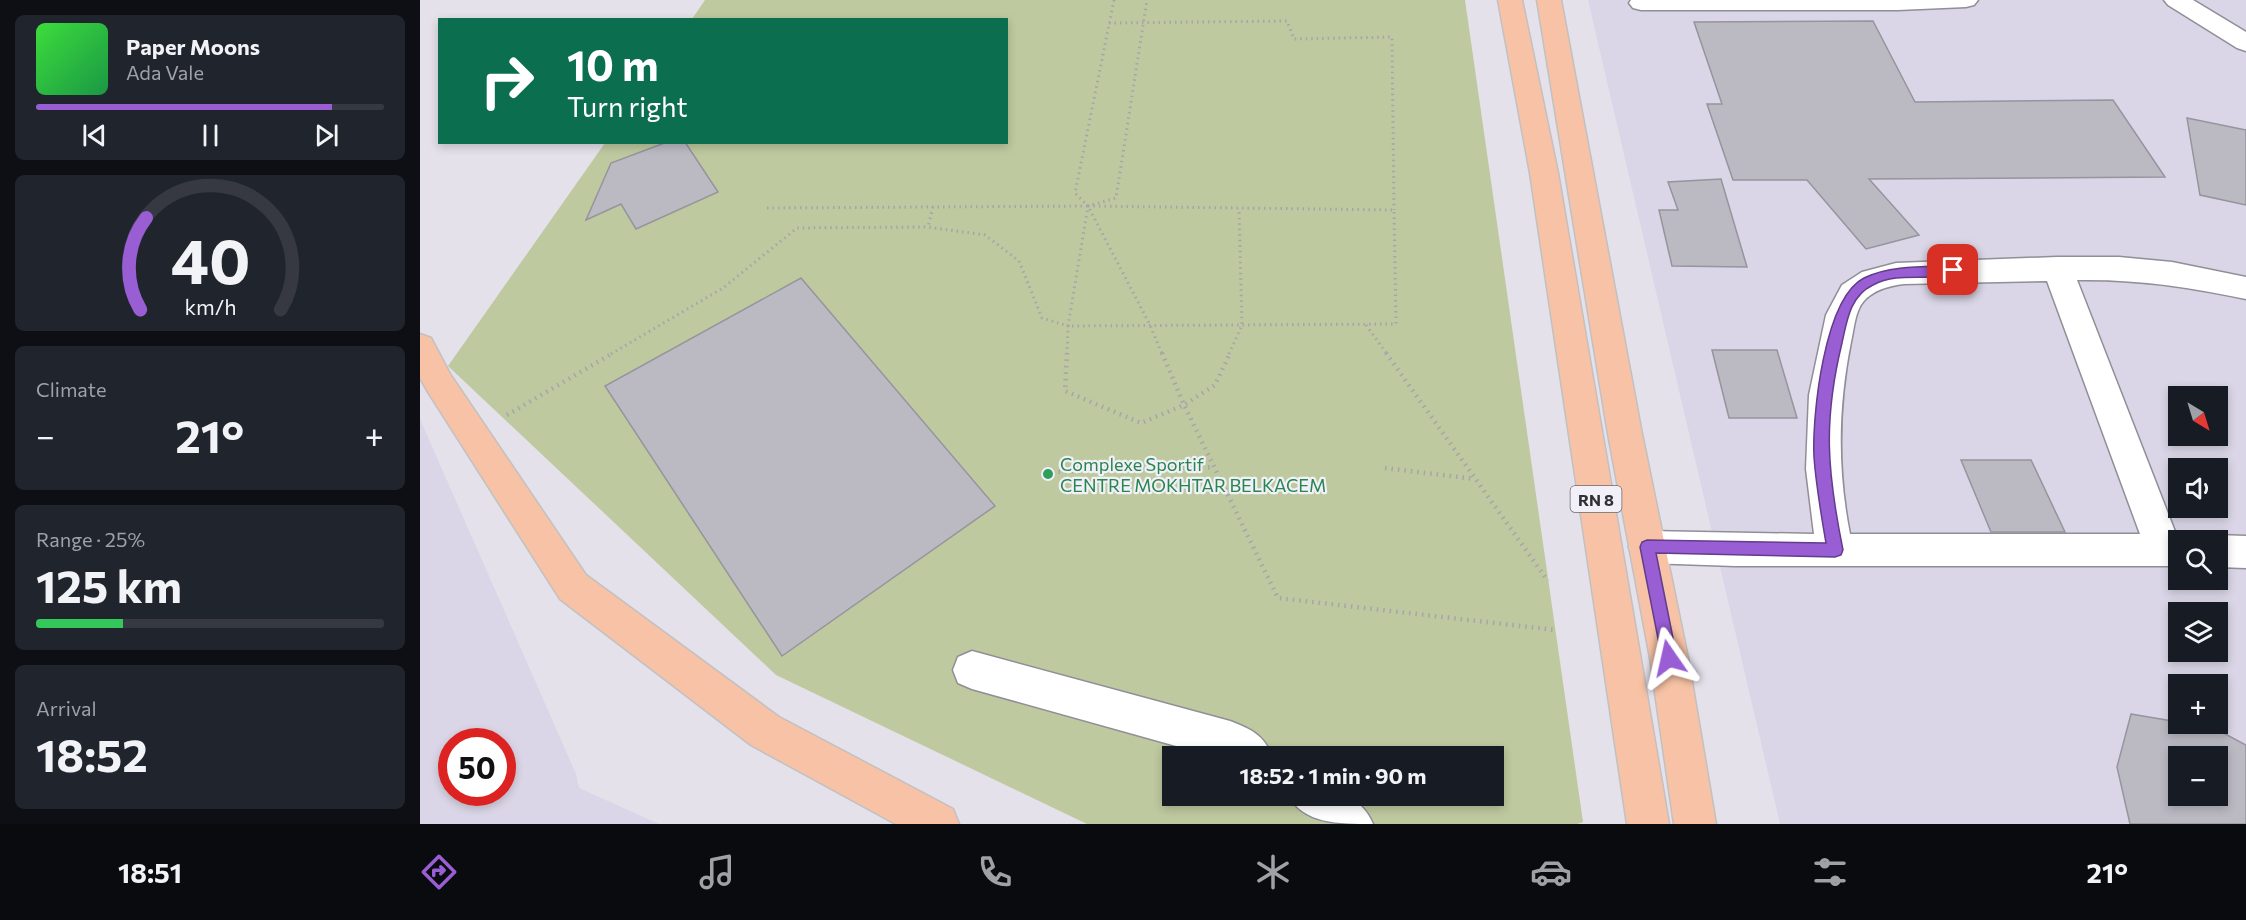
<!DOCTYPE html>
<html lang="en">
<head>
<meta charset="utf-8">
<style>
	:root { --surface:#171b24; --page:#20242c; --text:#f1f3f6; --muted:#9ea1a6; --line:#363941; --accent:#995dd4 }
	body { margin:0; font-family:Commissioner,sans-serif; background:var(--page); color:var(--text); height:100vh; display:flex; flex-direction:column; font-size:22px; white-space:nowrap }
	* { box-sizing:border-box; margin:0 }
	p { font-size:20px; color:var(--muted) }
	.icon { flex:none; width:33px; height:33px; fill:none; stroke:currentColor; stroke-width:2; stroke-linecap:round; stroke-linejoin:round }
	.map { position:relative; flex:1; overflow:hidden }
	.sheet { display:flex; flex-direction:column; gap:15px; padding:15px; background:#0d0f14; width:420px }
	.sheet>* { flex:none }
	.banner { position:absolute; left:18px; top:18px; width:570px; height:126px; border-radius:0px; box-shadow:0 3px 9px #0003; background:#0b6e4f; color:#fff; overflow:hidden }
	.needle { width:39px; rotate:142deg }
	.fabs { position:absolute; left:1748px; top:386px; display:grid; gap:12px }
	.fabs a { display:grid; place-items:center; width:60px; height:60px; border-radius:0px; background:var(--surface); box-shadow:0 3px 9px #0003; font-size:30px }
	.speed { position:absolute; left:18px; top:728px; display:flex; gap:12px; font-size:30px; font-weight:700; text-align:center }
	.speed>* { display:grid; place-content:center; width:78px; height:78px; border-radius:50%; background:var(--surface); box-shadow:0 3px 9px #0003; line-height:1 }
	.speed .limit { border:9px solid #d22; background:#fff; color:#111 }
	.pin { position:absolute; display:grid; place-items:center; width:51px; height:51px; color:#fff; margin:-26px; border-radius:12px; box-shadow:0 3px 9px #0006 }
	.me { position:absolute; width:66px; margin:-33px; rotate:349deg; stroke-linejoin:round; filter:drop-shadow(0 0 4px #0008) }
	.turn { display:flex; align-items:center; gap:21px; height:126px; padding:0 30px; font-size:27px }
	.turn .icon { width:78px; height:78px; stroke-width:2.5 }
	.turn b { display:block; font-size:42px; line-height:51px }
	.big { font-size:45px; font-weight:700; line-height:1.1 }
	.sheet .widget { flex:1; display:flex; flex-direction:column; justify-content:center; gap:9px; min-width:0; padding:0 21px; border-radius:9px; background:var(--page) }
	.sheet .dial { align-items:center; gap:0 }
	.dial svg { height:156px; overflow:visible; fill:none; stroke:var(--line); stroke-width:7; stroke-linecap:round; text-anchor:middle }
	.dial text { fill:var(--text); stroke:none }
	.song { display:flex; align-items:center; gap:18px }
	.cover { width:72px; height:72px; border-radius:9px; background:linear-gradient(135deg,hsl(120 70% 55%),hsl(140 70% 35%)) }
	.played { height:6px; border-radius:3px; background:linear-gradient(90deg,var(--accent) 85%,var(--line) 85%) }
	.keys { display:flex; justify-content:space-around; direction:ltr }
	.heat { display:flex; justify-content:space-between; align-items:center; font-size:33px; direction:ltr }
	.charge { height:9px; border-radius:4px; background:linear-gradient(90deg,#34c759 25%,var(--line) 0) }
	.trip { position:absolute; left:742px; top:746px; width:342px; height:60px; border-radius:0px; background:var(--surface); box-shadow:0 3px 9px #0003; font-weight:700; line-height:60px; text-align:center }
	.tab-bar { display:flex; height:96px; justify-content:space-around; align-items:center; background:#090b0e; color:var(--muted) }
	.tab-bar .icon { width:42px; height:42px }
	.tab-bar .current { color:var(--accent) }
	.tab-bar b { font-size:27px; color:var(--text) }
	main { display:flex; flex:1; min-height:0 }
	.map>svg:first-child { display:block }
	.built { fill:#dad6e7; fill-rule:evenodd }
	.green { fill:#bec99f; fill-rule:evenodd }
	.building { fill:#bbb9c2; stroke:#96949d; stroke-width:1.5; fill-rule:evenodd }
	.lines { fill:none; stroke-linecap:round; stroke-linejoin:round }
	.minor-casing { stroke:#908e97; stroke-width:3 }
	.major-casing { stroke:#c1c1c2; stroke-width:3 }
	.path-far1 { stroke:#a6a4ac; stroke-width:3; stroke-dasharray:1.5 4; stroke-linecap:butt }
	.path { stroke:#a6a4ac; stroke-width:4.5; stroke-dasharray:1.5 5; stroke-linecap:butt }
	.minor { fill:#fff; fill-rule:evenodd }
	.major { fill:#f7c2a5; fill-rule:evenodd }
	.route { fill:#995dd4; stroke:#633c8a; stroke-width:1.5 }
	.leisure-dot { fill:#2e9e5b; stroke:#f1eff8; stroke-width:2 }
	.labels { text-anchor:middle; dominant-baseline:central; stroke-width:4.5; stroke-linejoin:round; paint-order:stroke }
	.shield { fill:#f1eff8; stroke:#6b696f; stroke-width:1.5 }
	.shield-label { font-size:16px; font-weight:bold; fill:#313034 }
	.leisure-label { font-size:18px; fill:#27864d; stroke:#f1eff8; text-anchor:start }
</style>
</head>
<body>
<main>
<section class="sheet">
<div class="widget">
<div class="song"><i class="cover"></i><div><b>Paper Moons</b><p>Ada Vale</p></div></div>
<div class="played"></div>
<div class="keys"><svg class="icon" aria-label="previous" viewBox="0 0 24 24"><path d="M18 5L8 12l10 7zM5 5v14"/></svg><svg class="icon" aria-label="pause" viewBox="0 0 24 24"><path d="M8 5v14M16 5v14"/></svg><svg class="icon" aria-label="next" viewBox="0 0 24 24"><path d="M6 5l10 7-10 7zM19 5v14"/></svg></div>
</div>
<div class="widget dial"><svg viewBox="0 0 100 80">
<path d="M14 69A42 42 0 1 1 86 69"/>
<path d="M14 69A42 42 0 0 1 17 22" stroke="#995dd4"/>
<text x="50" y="56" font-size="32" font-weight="700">40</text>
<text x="50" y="72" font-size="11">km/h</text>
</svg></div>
<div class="widget"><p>Climate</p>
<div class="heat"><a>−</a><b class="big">21°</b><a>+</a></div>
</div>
<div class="widget"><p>Range · 25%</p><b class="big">125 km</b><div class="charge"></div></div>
<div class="widget"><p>Arrival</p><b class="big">18:52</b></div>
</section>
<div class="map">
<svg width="1826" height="824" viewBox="0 0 1826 824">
	<rect width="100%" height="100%" fill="#e4e1eb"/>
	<path class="built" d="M 1168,0 L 1826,0 L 1826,824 L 1360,824 ZM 1758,396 L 1797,396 L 1797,435 L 1758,435 ZM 1758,468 L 1797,468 L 1797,507 L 1758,507 ZM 1758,540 L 1797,540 L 1797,579 L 1758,579 ZM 1758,612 L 1797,612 L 1797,651 L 1758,651 ZM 1758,684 L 1797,684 L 1797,723 L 1758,723 ZM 1758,756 L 1797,756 L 1797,795 L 1758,795 Z
		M 0,419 L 156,774 L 159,788 L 239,824 L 0,824 ZM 32,741 L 82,741 L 82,792 L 32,792 Z"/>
	<path class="green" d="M 285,0 L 1045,0 L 1163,822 L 1157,824 L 667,824 L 356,675 L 28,366 L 185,143 L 586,142 L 586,20 L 272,19 ZM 753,756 L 1074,756 L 1074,795 L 753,795 Z"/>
	<path class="building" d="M 1453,21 L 1495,102 L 1693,100 L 1745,177 L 1449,179 L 1499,235 L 1446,249 L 1387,180 L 1313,180 L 1287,104 L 1302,104 L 1274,22 Z
		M 1767,118 L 1826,130 L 1826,205 L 1780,195 Z
		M 247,142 L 265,142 L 298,192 L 216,229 L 201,204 L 166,220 L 191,163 Z
		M 1301,179 L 1327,267 L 1252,266 L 1239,210 L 1258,210 L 1248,182 Z
		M 381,278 L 575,506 L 362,656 L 185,386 Z
		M 1292,350 L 1357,350 L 1377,418 L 1309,418 Z
		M 1541,460 L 1611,460 L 1645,532 L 1571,532 Z
		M 1711,714 L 1794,728 L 1826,745 L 1826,824 L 1710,824 L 1697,767 ZM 1758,756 L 1797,756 L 1797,795 L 1758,795 Z"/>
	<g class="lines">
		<g class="minor-casing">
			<path id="minor" d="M 1211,0 L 1558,0 L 1554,5 L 1546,7 L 1478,10 L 1221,10 L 1213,8 L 1209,3 Z
				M 1744,0 L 1773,0 L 1826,32 L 1826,51 L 1817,48 L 1748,5 Z
				M 1637,257 L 1699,257 L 1752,262 L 1826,277 L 1826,299 C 1767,287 1718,279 1657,280 L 1756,534 L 1771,540 L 1758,540 L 1758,566 L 1315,566 L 1227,563 L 1214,559 L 1209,547 L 1214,535 L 1227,531 L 1394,534 L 1386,469 L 1389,395 L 1406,315 L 1422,285 L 1442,272 L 1476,263 ZM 1627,281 L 1720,534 L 1430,534 C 1417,468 1418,407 1431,342 C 1434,329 1435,312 1443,302 C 1453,290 1468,286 1484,284 Z
				M 1797,535 L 1826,536 L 1826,568 L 1797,567 L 1797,540 L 1784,540 Z
				M 552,651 L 810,721 C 831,729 844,735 852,756 L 792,756 L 552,689 L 538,683 L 533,670 L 538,657 Z
				M 868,795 C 903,795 937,786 953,824 C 918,824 884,824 868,795 Z"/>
		</g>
		<g class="major-casing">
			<path id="major" d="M 1078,0 L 1102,0 L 1138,173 L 1249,824 L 1207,824 L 1110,173 Z
				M 1117,0 L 1141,0 L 1222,434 L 1268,658 L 1296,824 L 1254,824 L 1230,658 L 1188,434 Z
				M 0,334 L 11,338 L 30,374 L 166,575 L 359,717 L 533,809 L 539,824 L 476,824 L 331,745 L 140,599 L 8,392 L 0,378 Z"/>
		</g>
		<path class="path-far1" d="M 694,0 L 655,193 L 668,206 L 696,198 L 727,0
			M 689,23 L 867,21 L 874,39 L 972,37 L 974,210
			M 668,206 L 974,210 L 976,324 L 648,326 Z
			M 513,207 L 508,227 L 565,235 L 599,261 L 622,318 L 648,326 L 647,354
			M 347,208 L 668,206 L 730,325 L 742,354
			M 946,325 L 967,354
			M 191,354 L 303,288 L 377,228 L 508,227
			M 809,354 L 822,325 L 819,208"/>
		<path class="path" d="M 647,353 L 645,391 L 721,423 L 764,405 L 795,385 L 810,353
			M 742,353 L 764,405 L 858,598 L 1135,630
			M 966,353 L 1128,581
			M 87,415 L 193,353
			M 965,468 L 1055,479
			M 632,472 L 794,467"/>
		<use href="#minor" class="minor"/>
		<use href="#major" class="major"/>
	</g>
	<path class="route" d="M 1533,266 L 1540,270 L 1538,274 C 1510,282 1479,271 1453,285 C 1430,296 1427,320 1422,343 C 1403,421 1407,471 1423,550 L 1421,555 L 1415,557 L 1236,553 L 1257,658 L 1255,664 L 1249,666 L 1243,664 L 1220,547 L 1222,542 L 1227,540 L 1406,543 C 1401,514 1396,486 1394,457 C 1392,416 1404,298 1444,278 C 1471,265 1504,267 1533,266 Z"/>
	<circle class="leisure-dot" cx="628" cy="474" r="6"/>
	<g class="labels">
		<rect class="shield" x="1150.5" y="486" width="51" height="26" rx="4.5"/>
		<g class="shield-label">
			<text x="1176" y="499">RN 8</text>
		</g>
		<g class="leisure-label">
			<text x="640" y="464">Complexe Sportif<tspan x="640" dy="21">CENTRE MOKHTAR BELKACEM</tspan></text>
		</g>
	</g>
</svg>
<div class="fabs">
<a><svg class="needle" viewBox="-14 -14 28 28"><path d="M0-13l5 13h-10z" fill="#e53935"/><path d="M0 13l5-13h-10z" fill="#9ea1a6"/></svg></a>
<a><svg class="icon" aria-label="sound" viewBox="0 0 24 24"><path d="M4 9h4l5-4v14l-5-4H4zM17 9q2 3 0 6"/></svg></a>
<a><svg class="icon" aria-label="search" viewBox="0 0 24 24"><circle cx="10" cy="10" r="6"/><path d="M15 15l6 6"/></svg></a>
<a><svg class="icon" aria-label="layers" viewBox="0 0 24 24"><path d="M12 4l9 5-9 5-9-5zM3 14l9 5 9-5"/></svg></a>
<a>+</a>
<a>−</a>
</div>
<div class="speed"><div class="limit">50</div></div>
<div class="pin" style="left:1533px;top:270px;background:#d93025"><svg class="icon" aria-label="arrive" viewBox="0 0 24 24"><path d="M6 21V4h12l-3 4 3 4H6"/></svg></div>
<svg class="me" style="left:1249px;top:658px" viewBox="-20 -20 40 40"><path d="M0-17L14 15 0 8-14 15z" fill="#995dd4" stroke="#fff" stroke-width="4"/></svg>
<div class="trip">18:52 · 1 min · 90 m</div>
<div class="banner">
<div class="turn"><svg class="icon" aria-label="right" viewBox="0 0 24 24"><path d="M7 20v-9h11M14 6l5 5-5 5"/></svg><div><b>10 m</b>Turn right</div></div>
</div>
</div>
</main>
<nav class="tab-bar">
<b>18:51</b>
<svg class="icon current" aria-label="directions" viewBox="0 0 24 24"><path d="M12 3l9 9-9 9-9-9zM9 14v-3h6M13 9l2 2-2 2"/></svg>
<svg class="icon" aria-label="music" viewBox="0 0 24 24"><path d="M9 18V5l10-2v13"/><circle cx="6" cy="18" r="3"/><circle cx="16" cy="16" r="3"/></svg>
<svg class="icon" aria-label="phone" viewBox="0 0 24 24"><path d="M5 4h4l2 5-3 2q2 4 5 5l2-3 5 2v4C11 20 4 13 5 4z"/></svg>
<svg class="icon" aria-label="climate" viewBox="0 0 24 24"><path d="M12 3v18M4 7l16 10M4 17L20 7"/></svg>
<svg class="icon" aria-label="car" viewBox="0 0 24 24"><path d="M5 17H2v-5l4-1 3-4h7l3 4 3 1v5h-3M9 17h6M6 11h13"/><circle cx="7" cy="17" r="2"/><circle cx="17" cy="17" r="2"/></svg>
<svg class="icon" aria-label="filters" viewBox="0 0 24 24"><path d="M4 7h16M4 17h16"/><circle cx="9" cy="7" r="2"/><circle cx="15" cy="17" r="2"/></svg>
<b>21°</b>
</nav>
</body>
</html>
